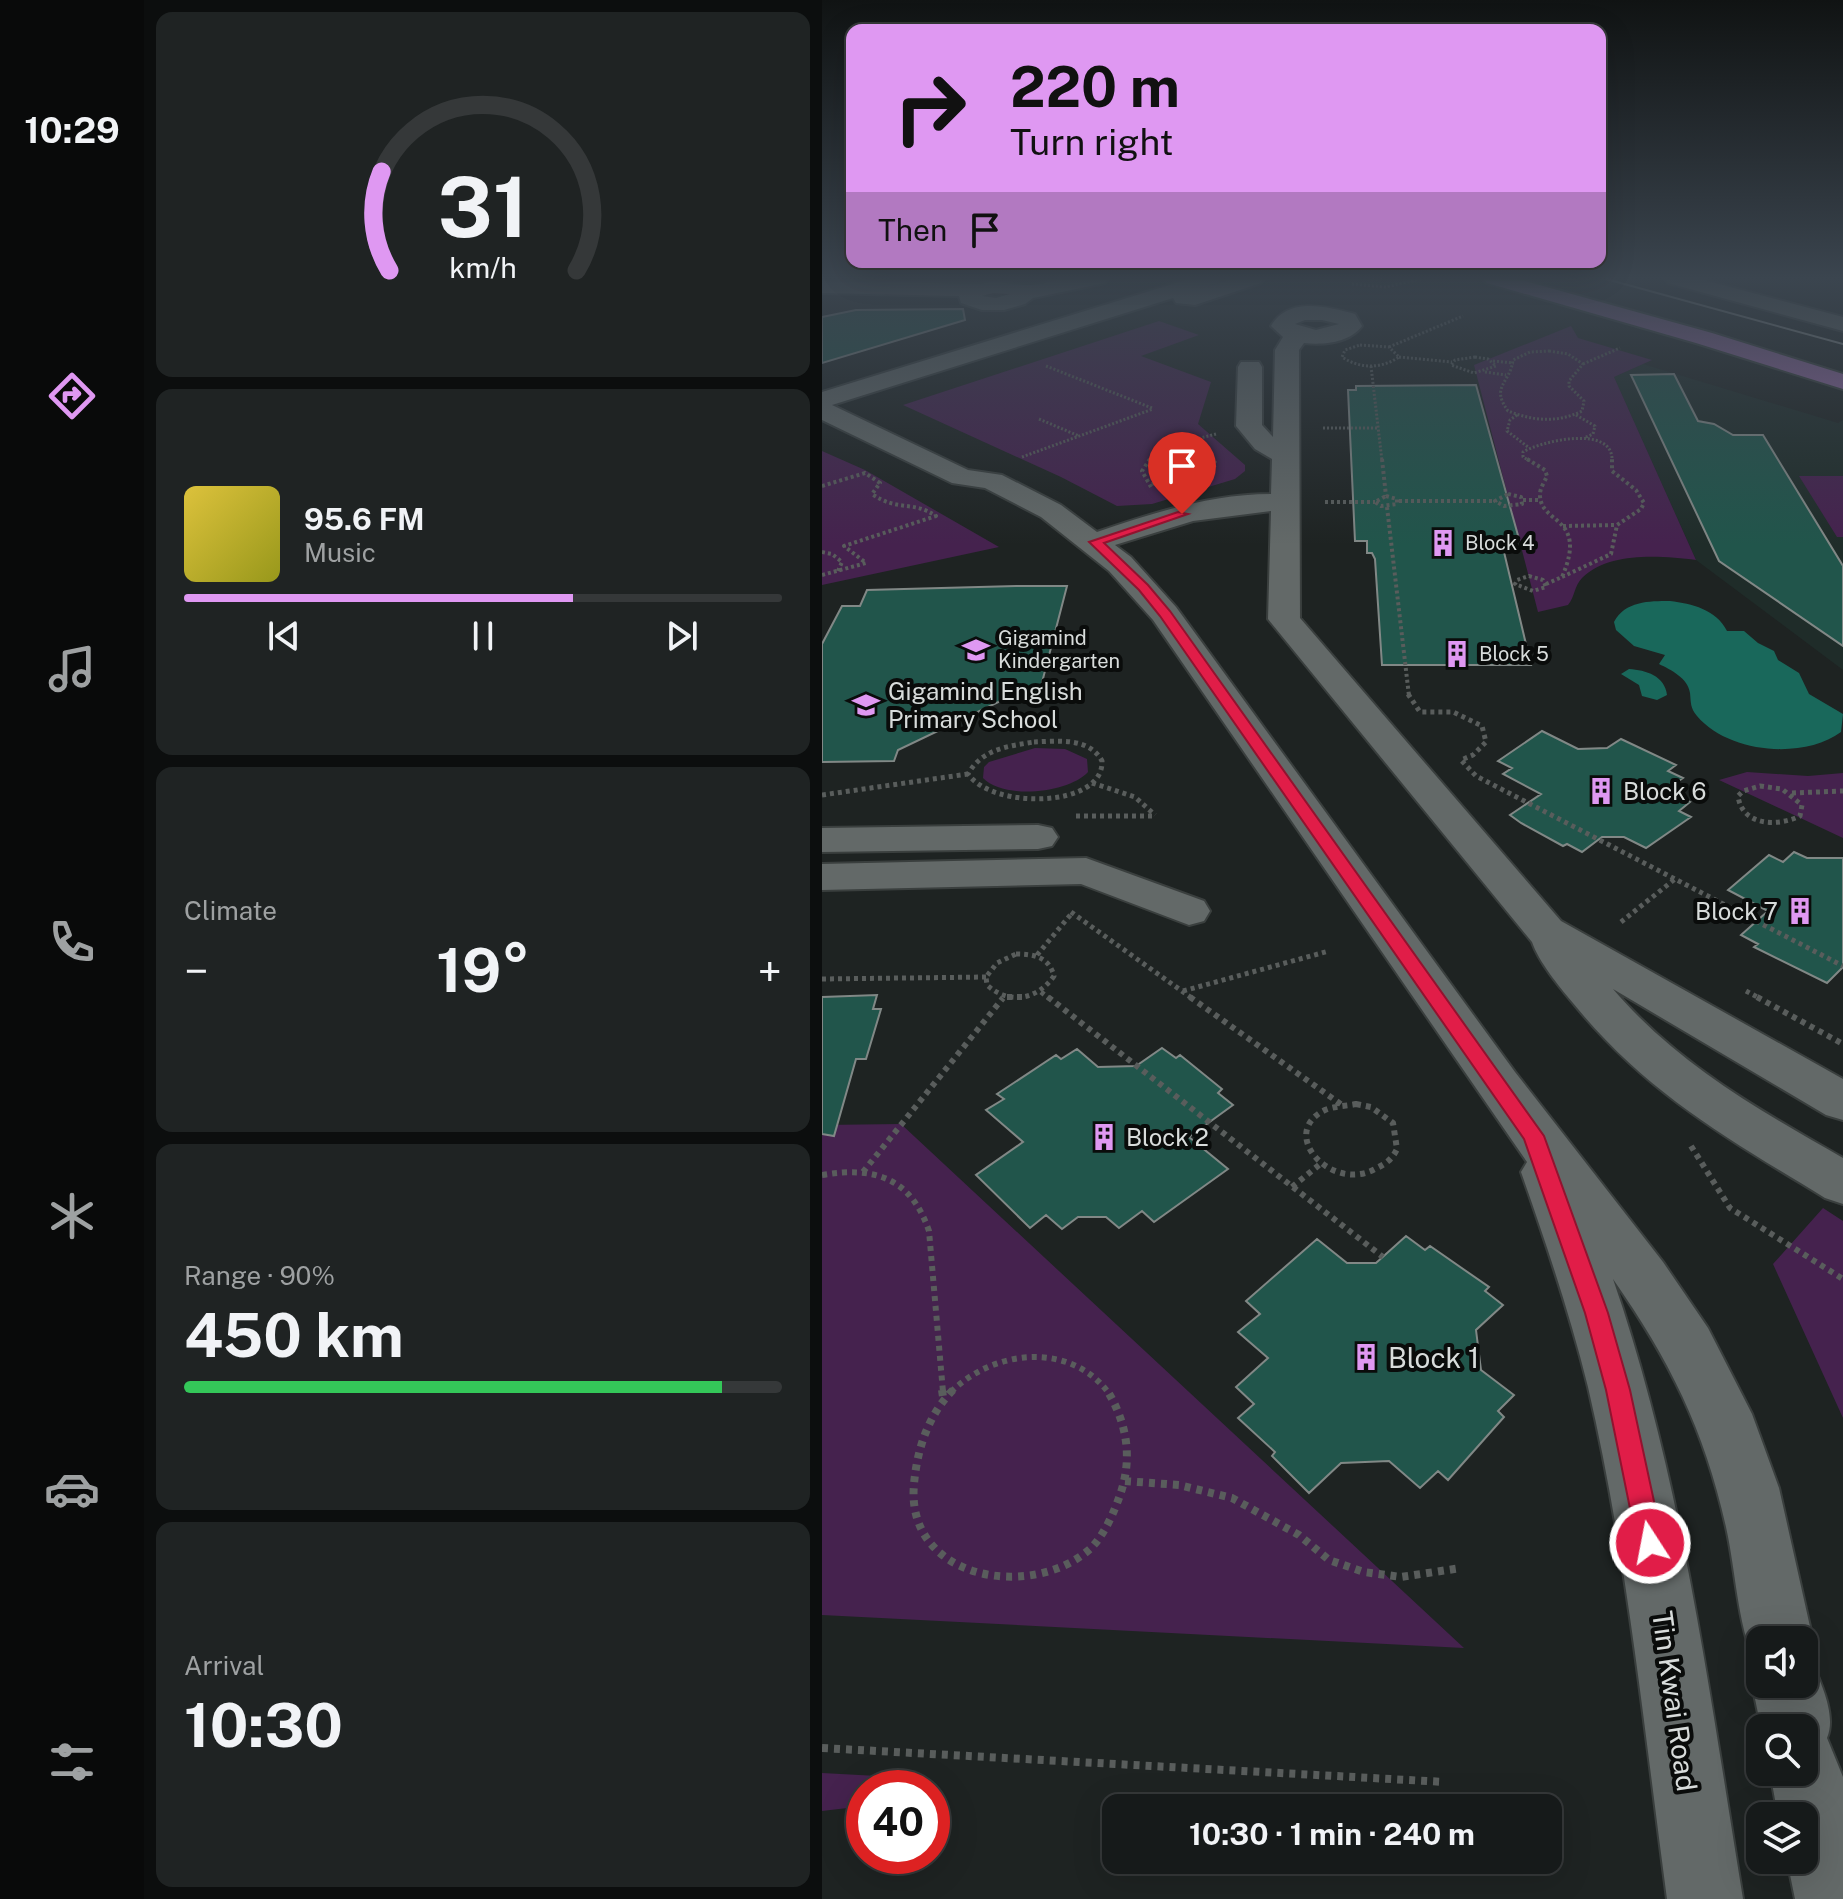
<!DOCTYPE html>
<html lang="en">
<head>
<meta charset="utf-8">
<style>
	:root { --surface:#161a1a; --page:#1f2323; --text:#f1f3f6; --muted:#9ea1a2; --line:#353839; --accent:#df98f2 }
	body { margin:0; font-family:"Public Sans",sans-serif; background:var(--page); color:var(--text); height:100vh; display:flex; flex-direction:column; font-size:30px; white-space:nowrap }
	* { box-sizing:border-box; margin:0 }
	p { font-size:26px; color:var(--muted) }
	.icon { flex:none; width:44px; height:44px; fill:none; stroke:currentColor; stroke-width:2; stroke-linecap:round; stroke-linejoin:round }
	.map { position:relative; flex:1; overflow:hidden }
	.details { display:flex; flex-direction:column; gap:12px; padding:12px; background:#0c0e0e; width:678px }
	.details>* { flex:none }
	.top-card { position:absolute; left:24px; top:24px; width:760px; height:244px; border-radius:16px; box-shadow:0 8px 32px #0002,0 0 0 2px var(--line); background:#df98f2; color:#111; overflow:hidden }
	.controls { position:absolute; left:924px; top:1626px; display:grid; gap:16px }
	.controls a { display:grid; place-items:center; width:72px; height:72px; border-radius:16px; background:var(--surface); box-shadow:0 8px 32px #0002,0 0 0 2px var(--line); font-size:40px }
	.speed { position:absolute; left:24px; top:1770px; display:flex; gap:16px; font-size:40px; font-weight:700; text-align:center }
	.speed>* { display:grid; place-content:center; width:104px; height:104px; border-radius:50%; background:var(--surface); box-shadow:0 8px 32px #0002,0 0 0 2px var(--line); line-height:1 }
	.speed .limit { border:12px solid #d22; background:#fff; color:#111 }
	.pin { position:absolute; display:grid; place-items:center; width:68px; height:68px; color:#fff; margin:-82px -34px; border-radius:50% 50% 50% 0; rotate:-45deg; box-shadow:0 0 8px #0007 }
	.pin .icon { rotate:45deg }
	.me { position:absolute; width:88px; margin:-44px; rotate:349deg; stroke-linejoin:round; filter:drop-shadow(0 0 6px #0008) }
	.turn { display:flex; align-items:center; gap:28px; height:168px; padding:0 32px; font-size:36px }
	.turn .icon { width:104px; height:104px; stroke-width:2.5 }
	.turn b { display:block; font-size:56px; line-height:68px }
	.then { display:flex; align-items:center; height:76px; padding:0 32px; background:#0003; gap:16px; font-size:30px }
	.big { font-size:60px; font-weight:700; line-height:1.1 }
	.details .tile { flex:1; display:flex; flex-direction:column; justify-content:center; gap:12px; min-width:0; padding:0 28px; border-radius:16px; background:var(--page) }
	.details .dial { align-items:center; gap:0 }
	.dial svg { height:208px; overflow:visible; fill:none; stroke:var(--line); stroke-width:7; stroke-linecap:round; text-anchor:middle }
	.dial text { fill:var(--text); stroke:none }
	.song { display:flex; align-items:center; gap:24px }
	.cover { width:96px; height:96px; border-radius:12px; background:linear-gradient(135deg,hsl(50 70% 55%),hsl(60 70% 35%)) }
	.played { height:8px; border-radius:4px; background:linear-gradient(90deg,var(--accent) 65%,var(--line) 65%) }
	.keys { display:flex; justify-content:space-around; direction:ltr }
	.heat { display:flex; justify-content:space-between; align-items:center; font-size:44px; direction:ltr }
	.charge { height:12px; border-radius:6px; background:linear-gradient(90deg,#34c759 90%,var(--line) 0) }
	.trip { position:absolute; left:280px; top:1794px; width:460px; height:80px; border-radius:16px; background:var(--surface); box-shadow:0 8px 32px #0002,0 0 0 2px var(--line); font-weight:700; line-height:80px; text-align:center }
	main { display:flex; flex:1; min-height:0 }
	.tab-bar { display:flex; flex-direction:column; width:144px; justify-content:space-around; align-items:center; background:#090a0a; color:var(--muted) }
	.tab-bar .icon { width:56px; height:56px }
	.tab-bar .current { color:var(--accent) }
	.tab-bar b { font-size:36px; color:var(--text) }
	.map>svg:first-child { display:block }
	.built { fill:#1f2c29 }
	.green { fill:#45224e }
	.water { fill:#19685b }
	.building { fill:#21554b; stroke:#818886; stroke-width:2 }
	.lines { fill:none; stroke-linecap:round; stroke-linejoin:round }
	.minor-casing { stroke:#3a3f3e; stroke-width:4 }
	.major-casing { stroke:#3a3f3e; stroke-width:4 }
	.path-far4 { stroke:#595d5c; stroke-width:3; stroke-dasharray:2 2; stroke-linecap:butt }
	.path-far3 { stroke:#595d5c; stroke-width:4; stroke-dasharray:3 3; stroke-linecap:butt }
	.path-far2 { stroke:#595d5c; stroke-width:5; stroke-dasharray:4 4; stroke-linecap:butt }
	.path-far1 { stroke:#595d5c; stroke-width:6; stroke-dasharray:5 5; stroke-linecap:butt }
	.path { stroke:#595d5c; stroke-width:8; stroke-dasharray:6 6; stroke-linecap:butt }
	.minor { fill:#636968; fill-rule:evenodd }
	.major { fill:#9266a1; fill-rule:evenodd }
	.tram { stroke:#8d9291; stroke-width:2 }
	.route { fill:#e11d48; stroke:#92132f; stroke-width:2 }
	.labels { text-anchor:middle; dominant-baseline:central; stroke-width:8; stroke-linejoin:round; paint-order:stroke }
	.far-poi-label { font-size:20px; fill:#d8dcdb; stroke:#0a0c0b; text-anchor:start }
	.poi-label { font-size:24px; fill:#d8dcdb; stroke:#0a0c0b; text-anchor:start }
	.near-poi-label { font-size:28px; fill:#d8dcdb; stroke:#0a0c0b; text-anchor:start }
	.near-street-label { font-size:28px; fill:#d8dcdb; stroke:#0a0c0b }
</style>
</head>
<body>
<main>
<nav class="tab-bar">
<b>10:29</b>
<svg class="icon current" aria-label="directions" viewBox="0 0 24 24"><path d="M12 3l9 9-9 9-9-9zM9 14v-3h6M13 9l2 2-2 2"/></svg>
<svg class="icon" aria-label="music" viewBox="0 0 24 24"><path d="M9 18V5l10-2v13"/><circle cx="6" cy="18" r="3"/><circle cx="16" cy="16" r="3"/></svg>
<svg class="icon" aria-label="phone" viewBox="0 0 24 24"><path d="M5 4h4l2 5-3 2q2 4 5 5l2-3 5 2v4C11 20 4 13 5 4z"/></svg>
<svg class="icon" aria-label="climate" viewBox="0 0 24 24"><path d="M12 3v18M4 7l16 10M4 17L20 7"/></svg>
<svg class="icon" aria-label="car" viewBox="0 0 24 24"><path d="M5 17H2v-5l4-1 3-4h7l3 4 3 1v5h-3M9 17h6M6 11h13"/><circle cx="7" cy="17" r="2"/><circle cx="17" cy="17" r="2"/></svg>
<svg class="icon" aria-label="filters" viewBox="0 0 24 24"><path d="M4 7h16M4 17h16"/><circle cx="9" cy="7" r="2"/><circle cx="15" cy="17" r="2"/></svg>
</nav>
<section class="details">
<div class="tile dial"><svg viewBox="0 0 100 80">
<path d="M14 69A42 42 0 1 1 86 69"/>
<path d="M14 69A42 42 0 0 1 11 31" stroke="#df98f2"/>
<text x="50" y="56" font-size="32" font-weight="700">31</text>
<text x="50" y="72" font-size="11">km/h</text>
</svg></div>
<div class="tile">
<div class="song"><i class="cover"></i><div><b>95.6 FM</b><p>Music</p></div></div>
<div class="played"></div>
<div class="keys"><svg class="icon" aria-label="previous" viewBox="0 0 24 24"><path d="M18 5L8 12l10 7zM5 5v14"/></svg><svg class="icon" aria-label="pause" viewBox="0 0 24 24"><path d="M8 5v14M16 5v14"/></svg><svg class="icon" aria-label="next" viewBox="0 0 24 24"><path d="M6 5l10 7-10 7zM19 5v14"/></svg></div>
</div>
<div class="tile"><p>Climate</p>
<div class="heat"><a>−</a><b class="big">19°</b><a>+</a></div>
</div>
<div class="tile"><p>Range · 90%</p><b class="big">450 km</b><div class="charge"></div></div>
<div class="tile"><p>Arrival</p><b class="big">10:30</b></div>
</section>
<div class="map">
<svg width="1021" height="1899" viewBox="0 0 1021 1899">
	<rect width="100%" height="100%" fill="#1e2322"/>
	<path class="built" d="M 821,364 L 1016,423 L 1021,420 L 1021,670 L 874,560 L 792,377 Z"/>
	<path class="green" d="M 337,321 L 377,335 L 319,356 L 389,382 L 376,424 L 423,465 L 423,471 L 413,479 L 330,504 L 295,506 L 239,477 L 81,405 Z
		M 749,326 L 756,338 L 830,360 L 792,377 L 874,560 C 839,556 788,551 760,578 C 752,586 753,597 746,605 L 716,612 L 652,365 Z
		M 0,451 L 43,470 L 177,547 L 0,585 Z
		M 977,476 L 1021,476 L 1021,537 L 1015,537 Z
		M 213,748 L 243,749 L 265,759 L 266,772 C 247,793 182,800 161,778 L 162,767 L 167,762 Z
		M 925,772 L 986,776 L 1021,773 L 1021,838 L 897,780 Z
		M 79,1124 L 642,1648 L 0,1615 L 0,1125 Z
		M 1001,1208 L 1021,1221 L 1021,1418 L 951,1264 Z
		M 0,1773 L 93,1778 L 90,1788 L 42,1788 L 42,1806 L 0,1811 Z"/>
	<path class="water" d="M 848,601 C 870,604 894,609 905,631 L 922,631 L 936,643 L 952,651 L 956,660 L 977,673 L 987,694 L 1021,714 L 1019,732 C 981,760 906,753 875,716 C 868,708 869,702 868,693 C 866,678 849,670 837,664 L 843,655 L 812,646 L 794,630 L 792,622 C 803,601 827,601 848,601 Z
		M 807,669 C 824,670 843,676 845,695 L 835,700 L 820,696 L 817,685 L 799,674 Z"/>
	<path class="building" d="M 141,309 L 143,320 L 0,363 L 0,317 L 34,310 Z
		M 852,374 L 876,421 L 892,424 L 911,435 L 941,435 L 1021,566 L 1021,646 L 897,561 L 809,375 Z
		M 654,385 L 697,539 L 690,539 L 694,552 L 682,552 L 709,665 L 560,665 L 553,559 L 550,553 L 545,553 L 545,541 L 533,541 L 526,390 L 534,390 L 534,386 Z
		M 194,586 L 245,586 L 217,694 L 193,694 L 76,750 L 72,761 L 0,762 L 0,644 L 20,606 L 38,606 L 45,590 Z
		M 720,731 L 756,749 L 785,748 L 799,739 L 854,765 L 846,771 L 861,778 L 844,790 L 868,802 L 857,811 L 869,817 L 824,848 L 802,837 L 780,837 L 760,852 L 745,844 L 741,846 L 699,823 L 688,815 L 719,794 L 681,774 L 690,768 L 676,761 Z
		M 972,852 L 985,858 L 1021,858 L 1021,967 L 1005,983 L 932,947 L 936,944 L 919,935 L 946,911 L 906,890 L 947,855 L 961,862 Z
		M 55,995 L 51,1009 L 59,1009 L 44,1059 L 34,1059 L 12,1136 L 0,1134 L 0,997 Z
		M 340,1048 L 354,1058 L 358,1055 L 400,1089 L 396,1093 L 411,1105 L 367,1137 L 406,1169 L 332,1222 L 320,1211 L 297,1228 L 284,1217 L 256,1217 L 240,1229 L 224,1215 L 208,1228 L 154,1175 L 201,1142 L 164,1110 L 182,1099 L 175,1094 L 234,1055 L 239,1059 L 255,1049 L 276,1067 L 314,1066 Z
		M 584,1236 L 603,1250 L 608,1246 L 667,1287 L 663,1291 L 681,1305 L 654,1330 L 659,1370 L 692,1395 L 676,1411 L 682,1417 L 626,1480 L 616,1471 L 598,1488 L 567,1461 L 519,1463 L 487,1493 L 450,1456 L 453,1452 L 416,1418 L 432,1404 L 414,1387 L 446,1358 L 416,1332 L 438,1314 L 424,1301 L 495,1239 L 525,1263 L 554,1263 Z"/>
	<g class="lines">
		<g class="minor-casing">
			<path id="minor" d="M 241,279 L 286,279 L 283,283 L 211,298 L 203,304 L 182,310 L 160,310 L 139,303 L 137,296 L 0,293 L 0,281 L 157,284 C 179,279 191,286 208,285 C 219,285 230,281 241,279 ZM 171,293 L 188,294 L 174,298 L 160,296 Z
				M 367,279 L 399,279 L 396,283 L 371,291 L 410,279 L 442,279 L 439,283 L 373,305 L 354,303 L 351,298 L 10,405 L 146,470 L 180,475 L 239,505 L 275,532 C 331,513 389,494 449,494 L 450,459 L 433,449 L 414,426 L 416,367 L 419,362 L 437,362 L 440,367 L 440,425 L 451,437 L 453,350 L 461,337 L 449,326 C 467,296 505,307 533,314 L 540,326 C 527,343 502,345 482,343 L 477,350 L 478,618 L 739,921 L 1021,1079 L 1021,1120 L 1004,1115 L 791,989 C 855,1064 937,1110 1021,1158 L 1021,1204 L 1003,1198 C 905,1138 824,1093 751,1003 C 736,985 717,962 710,942 L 446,619 L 449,511 L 371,521 L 293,545 L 309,557 L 354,607 L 693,1072 L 841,1262 L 886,1328 L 930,1414 L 957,1488 L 991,1640 L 984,1657 L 989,1660 C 998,1681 1015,1715 1005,1738 L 1021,1777 L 1021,1899 L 973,1899 L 965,1860 L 982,1860 L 982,1816 L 956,1816 L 948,1772 L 982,1772 L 982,1728 L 939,1728 L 930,1684 L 938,1666 L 933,1664 C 915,1621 914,1572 904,1527 C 882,1429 848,1361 791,1279 C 860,1479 887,1691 921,1899 L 845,1899 C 822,1728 805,1555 766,1387 C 748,1314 724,1243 699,1172 L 705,1162 L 331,620 L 287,571 L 219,517 L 163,488 L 130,483 L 0,420 L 0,392 ZM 483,320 L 500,320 L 517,324 L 494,330 L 473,324 ZM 938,1640 L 982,1640 L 982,1684 L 938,1684 Z
				M 843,279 L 878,279 L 1021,317 L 1021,331 L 846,283 Z
				M 216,825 L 230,828 L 236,837 L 230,846 L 216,849 L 0,852 L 0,828 Z
				M 264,858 L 382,901 L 388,911 L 382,921 L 367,925 L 259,884 L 0,890 L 0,864 Z"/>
		</g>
		<g class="major-casing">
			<path id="major" d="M 662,279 L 696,279 L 890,333 L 1021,374 L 1021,389 L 874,343 L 665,283 Z"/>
		</g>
		<path class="path-far4" d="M 546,279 L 561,279
			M 530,284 L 564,287 L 599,279
			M 538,345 L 567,347 L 577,357 C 559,369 538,369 520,357 L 523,350 Z
			M 567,347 L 641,316
			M 727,351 L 746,354 L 761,364 L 747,381 L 747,386 L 762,401 L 760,411 C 736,423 711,421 686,411 C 668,386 688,384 691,360 L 708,352 Z
			M 577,357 L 630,362
			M 653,357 L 666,359 L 674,366 L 652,373 L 629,365 L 633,360 Z
			M 671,361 L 692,363
			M 761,364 L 798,348
			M 224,366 L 330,408
			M 549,366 L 560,461
			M 663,372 L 684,375
			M 695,415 L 688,420 L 685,431 L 706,447
			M 754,415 L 773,426 L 771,434 L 762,438
			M 217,419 L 257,436
			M 501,428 L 556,428
			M 364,444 L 391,461
			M 333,455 L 344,461
			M 200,457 L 331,409
			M 326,461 L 352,445 L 394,434
			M 708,461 L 701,457 L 701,452 C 719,441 792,424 790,461"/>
		<path class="path-far3" d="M 328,459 L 320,471 L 329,487
			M 340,459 C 358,469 376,477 395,464 L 388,459
			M 560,459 L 564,496
			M 705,459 L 723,470 L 725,476 C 723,481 718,488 718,494 C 717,525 767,515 740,577
			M 330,484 L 361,470
			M 0,486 L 43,473 L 58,483 L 50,494 C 76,512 90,500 114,516 L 22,546 L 44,563 L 0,575
			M 686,494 L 699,497 L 700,504 L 682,506 L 673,501 Z
			M 564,496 L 575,499 L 575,504 L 559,506 L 553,502 Z
			M 701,500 L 719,500
			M 577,501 L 673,501
			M 503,502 L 553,502
			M 565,507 L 587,696
			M 741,526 L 795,525
			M 0,552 L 10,554 L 20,562 L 16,571
			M 707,576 L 721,580 L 724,587 L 711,591 L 693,584 L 695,580 Z
			M 740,577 L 789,554 L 795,525 L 819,509 L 822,503 L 814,490 L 790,471 L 790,459
			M 724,584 L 740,577"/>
		<path class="path-far2" d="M 586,694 L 598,712 L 631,712 L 660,726 L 664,742 L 651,755 L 639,760 L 654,776 L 1021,966
			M 212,742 C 236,741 267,737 280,761 C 282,808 171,810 146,774 C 160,749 186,746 212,742 Z
			M 270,783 L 313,797 L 333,815
			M 938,786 L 960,789 L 980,805 L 978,816 C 955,827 920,826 916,796 L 921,791 Z
			M 970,793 L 1021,791
			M 0,795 L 146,774
			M 254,816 L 333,816
			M 249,912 L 371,999
			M 799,922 L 853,879
			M 194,954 C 212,954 227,957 232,976 C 215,1000 187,1005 165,985 L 164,977 L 175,963 Z
			M 215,955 L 250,913
			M 0,979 L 164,977
			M 361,991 L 507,951
			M 924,991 L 939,999
			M 219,992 L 228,999"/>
		<path class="path-far1" d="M 185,997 L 203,997
			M 226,997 L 561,1257
			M 368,997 L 520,1105
			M 935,997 L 1021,1044
			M 534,1104 L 549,1107 L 571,1123 L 575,1149 C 570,1160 563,1164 553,1169 C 509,1193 455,1133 503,1110 C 512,1106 525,1106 534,1104 Z
			M 869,1146 L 908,1208 L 1021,1279
			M 41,1172 L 181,998
			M 0,1175 C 53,1166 89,1178 107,1231 L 121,1392
			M 470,1187 L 497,1165
			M 129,1392 C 171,1350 247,1341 286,1392"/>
		<path class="path" d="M 120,1390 L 121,1397
			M 131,1390 C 106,1415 95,1450 92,1484 C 83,1580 209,1601 268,1549 C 282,1536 292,1512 298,1495 C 311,1458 305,1423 285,1390
			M 303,1481 L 357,1485 L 410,1498 L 477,1535 L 507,1560 L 542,1572 L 579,1577 L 639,1568
			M 0,1748 L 623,1782"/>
		<use href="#minor" class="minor"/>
		<use href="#major" class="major"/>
		<path class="tram" d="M 784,279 L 1021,344"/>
	</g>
	<linearGradient id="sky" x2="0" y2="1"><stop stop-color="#101313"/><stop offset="0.51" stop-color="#3b454f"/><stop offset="1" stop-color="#3b454f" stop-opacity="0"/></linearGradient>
	<rect width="1021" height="545" fill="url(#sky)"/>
	<path class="route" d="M 356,512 L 366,514 L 282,543 L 326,585 L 348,611 L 722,1136 L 786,1313 L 808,1390 L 841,1543 L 837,1552 L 828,1556 L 819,1552 L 815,1543 L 784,1390 L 763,1313 L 702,1139 L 338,616 L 317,590 L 267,542 Z"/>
	<defs>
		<g id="building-bare" transform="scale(2.16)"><path d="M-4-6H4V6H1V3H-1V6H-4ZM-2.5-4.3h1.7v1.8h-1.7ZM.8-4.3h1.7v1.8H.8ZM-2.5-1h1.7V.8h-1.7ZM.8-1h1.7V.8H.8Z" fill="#df98f2" stroke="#0a0c0b" stroke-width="2.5" paint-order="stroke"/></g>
		<g id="school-bare" transform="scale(2.16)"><path d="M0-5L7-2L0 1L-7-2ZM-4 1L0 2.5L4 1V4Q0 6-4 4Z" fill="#df98f2" stroke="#0a0c0b" stroke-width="2.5" paint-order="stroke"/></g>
	</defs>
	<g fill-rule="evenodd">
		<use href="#building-bare" x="621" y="543"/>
		<use href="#school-bare" x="154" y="650"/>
		<use href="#building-bare" x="635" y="654"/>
		<use href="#school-bare" x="44" y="705"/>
		<use href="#building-bare" x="779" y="791"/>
		<use href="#building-bare" x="978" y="911"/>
		<use href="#building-bare" x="282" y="1137"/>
		<use href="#building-bare" x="544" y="1357"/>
	</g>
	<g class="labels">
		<g class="far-poi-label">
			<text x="643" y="543">Block 4</text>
			<text x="176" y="638">Gigamind<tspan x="176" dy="23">Kindergarten</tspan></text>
			<text x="657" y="654">Block 5</text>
		</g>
		<g class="poi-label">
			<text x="66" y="691">Gigamind English<tspan x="66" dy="28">Primary School</tspan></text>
			<text x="801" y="791">Block 6</text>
			<text x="956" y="911" text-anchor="end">Block 7</text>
			<text x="304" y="1137">Block 2</text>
		</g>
		<g class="near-poi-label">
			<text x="566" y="1357">Block 1</text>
		</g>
		<g class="near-street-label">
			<text transform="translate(853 1701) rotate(82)">Tin Kwai Road</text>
		</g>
	</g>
</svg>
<div class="controls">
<a><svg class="icon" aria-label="sound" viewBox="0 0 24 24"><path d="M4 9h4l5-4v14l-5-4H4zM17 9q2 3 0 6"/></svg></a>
<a><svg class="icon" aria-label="search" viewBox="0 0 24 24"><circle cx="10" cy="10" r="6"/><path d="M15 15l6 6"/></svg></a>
<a><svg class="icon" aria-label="layers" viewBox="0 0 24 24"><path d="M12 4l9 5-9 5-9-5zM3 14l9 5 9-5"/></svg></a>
</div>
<div class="speed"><div class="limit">40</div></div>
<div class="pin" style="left:360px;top:514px;background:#d93025"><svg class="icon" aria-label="arrive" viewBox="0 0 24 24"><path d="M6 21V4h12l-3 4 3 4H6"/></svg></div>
<svg class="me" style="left:828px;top:1543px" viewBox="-20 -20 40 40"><circle r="17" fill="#e11d48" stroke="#fff" stroke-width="3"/><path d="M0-11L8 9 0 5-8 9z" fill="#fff"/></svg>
<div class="trip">10:30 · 1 min · 240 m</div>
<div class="top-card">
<div class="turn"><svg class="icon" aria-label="right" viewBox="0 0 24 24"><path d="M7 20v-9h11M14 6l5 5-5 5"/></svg><div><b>220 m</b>Turn right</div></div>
<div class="then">Then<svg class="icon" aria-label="arrive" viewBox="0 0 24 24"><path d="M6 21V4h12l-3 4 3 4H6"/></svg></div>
</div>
</div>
</main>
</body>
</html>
